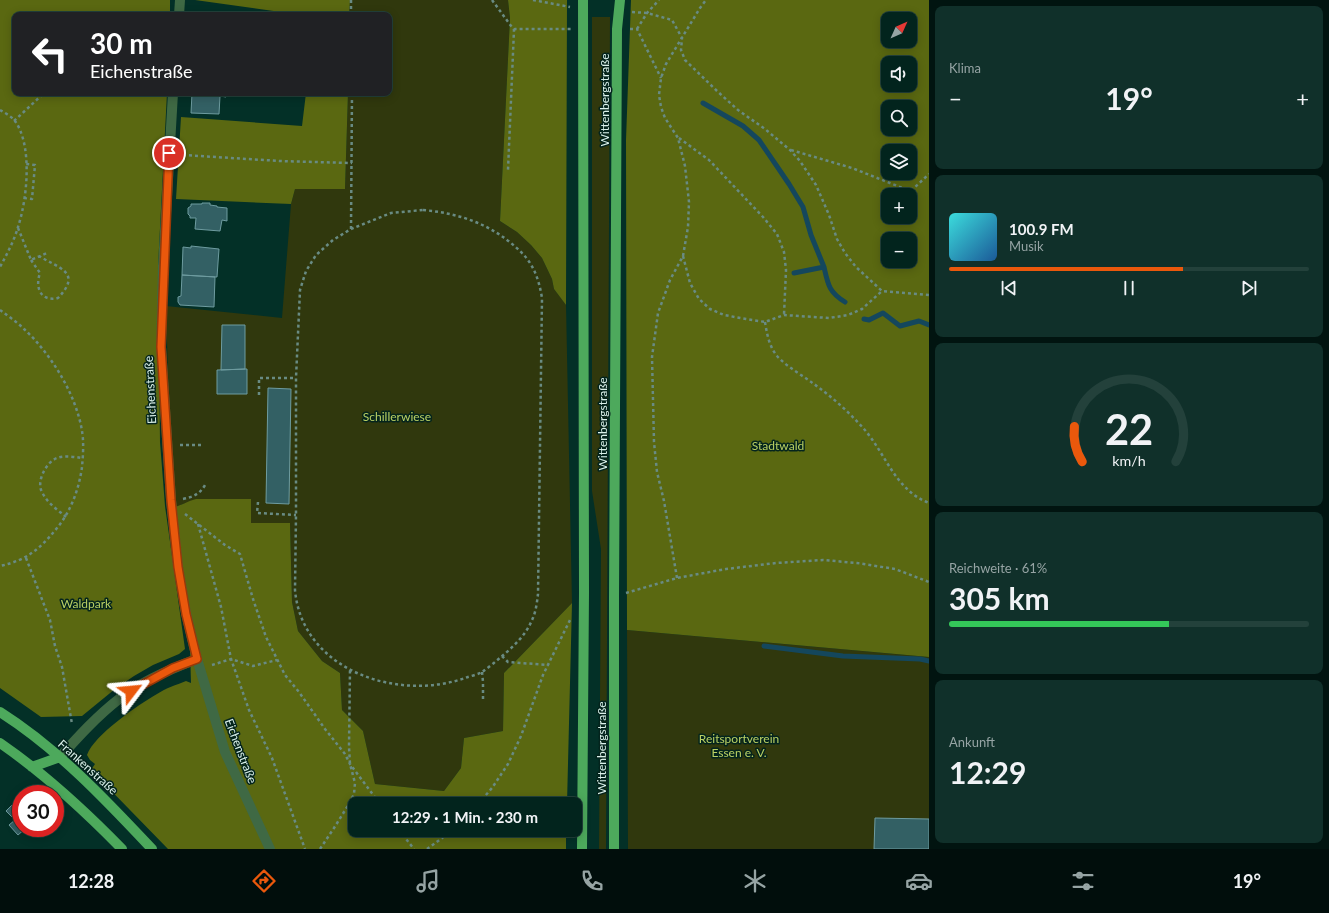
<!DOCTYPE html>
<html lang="de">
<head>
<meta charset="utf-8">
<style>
	:root { --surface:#02241d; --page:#10302a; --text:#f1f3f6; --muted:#96a4a4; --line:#23413b; --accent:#ea580c }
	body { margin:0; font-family:Lato,sans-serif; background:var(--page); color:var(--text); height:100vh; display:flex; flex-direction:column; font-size:15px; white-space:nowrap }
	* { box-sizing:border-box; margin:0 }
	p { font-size:13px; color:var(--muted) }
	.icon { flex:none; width:22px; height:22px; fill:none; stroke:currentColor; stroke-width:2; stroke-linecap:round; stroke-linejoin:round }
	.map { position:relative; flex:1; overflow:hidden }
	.details { display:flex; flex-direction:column; gap:6px; padding:6px; background:#011410; width:400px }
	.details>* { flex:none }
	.top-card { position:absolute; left:12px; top:12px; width:380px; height:84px; border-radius:8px; box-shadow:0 2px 10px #0003,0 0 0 1px var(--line); background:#202124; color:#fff; overflow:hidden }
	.needle { width:26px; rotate:45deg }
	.controls { position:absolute; left:881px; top:12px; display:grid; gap:8px }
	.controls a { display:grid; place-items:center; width:36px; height:36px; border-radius:8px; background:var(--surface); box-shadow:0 2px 10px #0003,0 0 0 1px var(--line); font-size:20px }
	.speed { position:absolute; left:12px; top:785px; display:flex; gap:8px; font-size:20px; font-weight:700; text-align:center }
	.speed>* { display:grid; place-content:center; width:52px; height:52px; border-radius:50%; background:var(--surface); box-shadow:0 2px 10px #0003,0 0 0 1px var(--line); line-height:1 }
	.speed .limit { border:6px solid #d22; background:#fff; color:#111 }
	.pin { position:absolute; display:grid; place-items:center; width:34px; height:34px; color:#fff; margin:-17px; border:2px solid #fff; border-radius:50%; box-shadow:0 1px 4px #0007 }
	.me { position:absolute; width:44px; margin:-22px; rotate:61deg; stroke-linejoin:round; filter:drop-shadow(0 0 3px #0008) }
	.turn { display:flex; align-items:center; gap:14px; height:84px; padding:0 12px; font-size:18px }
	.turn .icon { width:52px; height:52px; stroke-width:2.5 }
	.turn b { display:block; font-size:28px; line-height:34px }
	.big { font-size:30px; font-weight:700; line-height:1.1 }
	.details .widget { flex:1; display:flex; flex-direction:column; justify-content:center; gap:6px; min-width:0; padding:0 14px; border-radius:8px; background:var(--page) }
	.details .dial { align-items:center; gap:0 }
	.dial svg { height:104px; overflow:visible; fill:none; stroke:var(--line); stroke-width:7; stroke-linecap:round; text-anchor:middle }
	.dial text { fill:var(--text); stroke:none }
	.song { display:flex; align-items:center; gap:12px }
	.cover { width:48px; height:48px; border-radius:6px; background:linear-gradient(135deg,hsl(180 70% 55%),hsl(210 70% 35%)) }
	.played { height:4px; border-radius:2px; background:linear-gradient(90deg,var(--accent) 65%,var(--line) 65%) }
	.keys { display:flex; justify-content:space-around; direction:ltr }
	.heat { display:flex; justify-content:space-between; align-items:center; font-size:22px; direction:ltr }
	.charge { height:6px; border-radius:3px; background:linear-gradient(90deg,#34c759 61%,var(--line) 0) }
	.trip { position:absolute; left:348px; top:797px; width:234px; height:40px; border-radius:8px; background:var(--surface); box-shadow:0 2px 10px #0003,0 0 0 1px var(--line); font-weight:700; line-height:40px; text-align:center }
	.tabs { display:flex; height:64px; justify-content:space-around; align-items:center; background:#010e0c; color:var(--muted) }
	.tabs .icon { width:28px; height:28px }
	.tabs .active { color:var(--accent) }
	.tabs b { font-size:18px; color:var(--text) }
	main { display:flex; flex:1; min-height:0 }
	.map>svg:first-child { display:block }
	.green { fill:#30380d }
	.forest { fill:#5a6811; fill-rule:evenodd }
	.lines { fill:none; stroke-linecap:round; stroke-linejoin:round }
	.stream { stroke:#14475d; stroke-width:5 }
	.building { fill:#336064; stroke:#6e9ca0 }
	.path { stroke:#698b83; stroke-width:2.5; stroke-dasharray:3 3; stroke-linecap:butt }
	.minor { stroke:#3f6944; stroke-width:10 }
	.major { stroke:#4da95c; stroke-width:10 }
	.route-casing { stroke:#983908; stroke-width:10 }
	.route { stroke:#ea580c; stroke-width:7 }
	.labels { text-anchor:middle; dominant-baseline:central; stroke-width:3; stroke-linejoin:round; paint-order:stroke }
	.street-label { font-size:12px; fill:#dbf1ea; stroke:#04241d }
	.park-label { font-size:12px; fill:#bad063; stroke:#04241d }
</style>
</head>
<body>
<main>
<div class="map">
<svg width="929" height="849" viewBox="0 0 929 849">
	<rect width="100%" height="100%" fill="#033027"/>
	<path class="green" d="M 350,0 L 508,0 L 510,18 L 500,221 L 517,232 L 531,245 L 542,258 L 552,279 L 554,289 L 566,305 L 572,603 L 504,673 L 503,731 L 464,738 L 461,768 L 444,791 L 375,784 L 363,731 L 342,710 L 340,673 L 322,661 L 298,631 L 292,602 L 290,524 L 251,523 L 251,499 L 182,504 L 179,507 L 174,507 L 170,449 L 166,306 L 282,318 L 291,204 L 295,189 L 345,189 L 348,93 L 389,93 L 389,15 L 349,15 Z
		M 592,17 L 610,17 L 606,849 L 599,849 L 601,549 L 592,491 Z
		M 627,630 L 929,657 L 929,849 L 628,849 Z"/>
	<path class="forest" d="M 0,0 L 170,0 L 170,15 L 15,15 L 15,93 L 167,93 L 158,267 L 160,442 L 165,506 L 185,649 L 179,654 L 153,665 L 134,676 L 115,689 L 82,716 L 41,717 L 0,688 Z
		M 195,0 L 350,0 L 349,15 L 314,15 L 314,13 L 302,15 Z
		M 508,0 L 567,0 L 566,305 L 554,289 L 552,279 L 542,258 L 531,245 L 517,232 L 500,221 L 510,18 Z
		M 631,0 L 929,0 L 929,657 L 627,630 L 626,140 ZM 888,19 L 910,19 L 910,41 L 888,41 ZM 888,63 L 910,63 L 910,85 L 888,85 ZM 888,107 L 910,107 L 910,129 L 888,129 ZM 888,151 L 910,151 L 910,173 L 888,173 ZM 888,195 L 910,195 L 910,217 L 888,217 ZM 888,239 L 910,239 L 910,261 L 888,261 Z
		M 306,93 L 348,93 L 345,189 L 295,189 L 291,204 L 176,199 L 181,117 L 302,126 Z
		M 196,499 L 251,499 L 251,523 L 290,523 L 292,602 L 298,631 L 322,661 L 340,673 L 342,710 L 363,731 L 375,784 L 444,791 L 461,768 L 464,738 L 503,731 L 504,673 L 572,603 L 567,804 L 355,804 L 355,830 L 566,830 L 566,849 L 168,849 L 91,770 L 95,764 L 90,760 L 87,755 C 94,735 138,705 157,694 C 166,688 176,685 186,681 L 191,683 L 189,615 L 174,507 C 181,506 187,501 196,499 Z"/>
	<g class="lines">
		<path class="stream" d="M 703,103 L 743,126 L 759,140 L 789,184 L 803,207 L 811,235 L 824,267
			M 794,273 L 824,267 C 828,285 829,292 845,302
			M 864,319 L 869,320 L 883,313 L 900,326 L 919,321 L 929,325
			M 764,646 L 843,656 L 920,659 L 929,661"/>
	</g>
	<path class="building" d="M 192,93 L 226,93 L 226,97 L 220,96 L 219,114 L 191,113 Z
		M 202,203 L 210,203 L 210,205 L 217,206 L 217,207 L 227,208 L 227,221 L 222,220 L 220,231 L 195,229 L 196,218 L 190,218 L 190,216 L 188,214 L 188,208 L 191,206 L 191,204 L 202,204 Z
		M 191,246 L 219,249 L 217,277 L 182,275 L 183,247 L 191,248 Z
		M 182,275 L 215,277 L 214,307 L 180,305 L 178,302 L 178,297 L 181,296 Z
		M 222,325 L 245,325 L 245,369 L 221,370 Z
		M 247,369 L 247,394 L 217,394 L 217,370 Z
		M 268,388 L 291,389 L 289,504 L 266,503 Z
		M 20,797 L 21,798 L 21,828 L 26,828 L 18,835 L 9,825 L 15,820 L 6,811 Z
		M 875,818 L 929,819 L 929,849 L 874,849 Z"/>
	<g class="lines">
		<path class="path" d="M 351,0 L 351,15
			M 492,0 L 514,30 L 508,170
			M 533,0 L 570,7
			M 632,12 L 647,13 L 672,20 L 682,38 L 681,50 L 685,60 L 717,91 L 738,110 L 765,129 L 790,150 L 800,161 L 816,185 L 829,215 L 837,239 L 845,253 L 856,267 L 882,291 L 929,295
			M 630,29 L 637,29 L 661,78
			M 637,29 L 647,13 L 659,0
			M 514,30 L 515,29 L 571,29
			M 0,110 C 5,113 11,116 15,121 C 33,146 27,200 18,227 C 14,241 7,254 0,267
			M 14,121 L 43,94
			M 679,138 L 709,160 L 763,217 L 777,234 L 784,252 L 786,270 L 784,315
			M 791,150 L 852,168 L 905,189 L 913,189 L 929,174
			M 183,155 L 280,161 L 352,163
			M 24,198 L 32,199 L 35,165 L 26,164
			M 423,210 C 456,213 485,222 511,243 C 518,249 525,255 530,263 C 537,274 540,286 542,298 L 538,594 C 537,602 536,612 532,620 C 526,635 513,647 501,657 C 495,662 488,668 482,672 C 477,675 470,676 465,678 C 397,702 302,670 295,590 L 296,515 L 296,378 L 300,290 L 306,271 L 316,255 L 333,240 L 351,229 L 391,213 Z
			M 18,228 L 31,260 L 47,253
			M 351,229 L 352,93
			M 683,256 L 690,283 L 699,299 L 710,309 L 724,315 L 746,319 L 765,322 L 784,315 L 829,318 L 848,315 L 862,309 L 882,291
			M 31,260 L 40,273 C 35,287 40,302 58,298 C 83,272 58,268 39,256
			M 0,310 C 8,316 17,322 24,329 C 51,354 76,394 82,431 C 84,442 83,456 82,467 C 79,489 71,511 57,528 C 40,549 27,560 0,566
			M 765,322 C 767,334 769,346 777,356 C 787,367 802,375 814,384 C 832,397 849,412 864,429 C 886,454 895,490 929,503
			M 259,395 L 259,378 L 296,378
			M 180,445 L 203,445
			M 183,499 C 193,497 200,494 205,485
			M 258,502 L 257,513 L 296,515
			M 185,514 L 225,545 L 240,554 L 253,599 L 266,637 L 285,675 L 299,692 L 325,729 L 345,754 L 350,764 L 380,804
			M 66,517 C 58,510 47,503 42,492 C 36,482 46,462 57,458 C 65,455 74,457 82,458
			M 198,524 L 221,607 L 231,659 L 236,673 L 249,710 L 272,758 L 305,849
			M 26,558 L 50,620 L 55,646 L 62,667 L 72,724
			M 677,578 L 664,501 L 657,472 L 654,442 L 652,357 L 658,313 L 670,280 L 683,256 L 688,227 L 689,202 L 685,166 L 678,138 L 665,118 L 661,107 L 659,95 L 661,78 L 666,64 L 700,8 L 706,0
			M 626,593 L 677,578 L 726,569 L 776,563 L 823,560 L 857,563 L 895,569 L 929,582
			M 502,656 L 508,662 L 548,665
			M 212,665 L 231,659 L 253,666 L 277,660
			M 482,672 L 483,682 L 483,702
			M 478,804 L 492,788 L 508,764 L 521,736 L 543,675 L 570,620
			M 399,830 L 414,849
			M 320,849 L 334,828 L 349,804 L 354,794 L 355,783 L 350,764 L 349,747 L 350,669
			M 427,849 L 453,830"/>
		<path class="minor" d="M 179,15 L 180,0
			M 173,93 L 163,266 L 161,347 L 171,500 L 178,567 L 186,613 L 197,659 L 225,752 L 270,849
			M 60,757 C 78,737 97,716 119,699 C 139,683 173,668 197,659"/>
		<path class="major" d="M 0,712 C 57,748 106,800 152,849
			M 0,743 C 45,774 84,810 122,849
			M 32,767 L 60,757
			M 582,849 L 584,593 L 583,0
			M 614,849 L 614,597 L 617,29 L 620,0"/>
	</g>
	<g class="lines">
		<g class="route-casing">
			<path id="route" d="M 131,691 L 173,668 L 197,659 L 186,614 L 178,567 L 171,500 L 161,347 L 169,153"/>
		</g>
		<use href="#route" class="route"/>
	</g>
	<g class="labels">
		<g class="street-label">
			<text transform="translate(604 100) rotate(-90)">Wittenbergstraße</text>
			<text transform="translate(150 390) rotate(-93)">Eichenstraße</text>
			<text transform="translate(602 424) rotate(-90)">Wittenbergstraße</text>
			<text transform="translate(601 748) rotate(-90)">Wittenbergstraße</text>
			<text transform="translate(241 751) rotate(69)">Eichenstraße</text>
			<text transform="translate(88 767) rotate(42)">Frankenstraße</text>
		</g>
		<g class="park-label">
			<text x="397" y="416">Schillerwiese</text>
			<text x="778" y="445">Stadtwald</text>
			<text x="86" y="603">Waldpark</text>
			<text x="739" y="738">Reitsportverein<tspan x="739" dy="14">Essen e. V.</tspan></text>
		</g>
	</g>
</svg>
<div class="controls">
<a><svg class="needle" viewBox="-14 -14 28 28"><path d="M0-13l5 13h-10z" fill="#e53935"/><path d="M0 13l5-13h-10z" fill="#96a4a4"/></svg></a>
<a><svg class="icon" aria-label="sound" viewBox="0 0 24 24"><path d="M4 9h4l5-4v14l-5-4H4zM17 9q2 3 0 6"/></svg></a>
<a><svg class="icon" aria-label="search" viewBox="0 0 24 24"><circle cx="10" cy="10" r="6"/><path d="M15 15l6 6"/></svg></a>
<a><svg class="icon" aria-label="layers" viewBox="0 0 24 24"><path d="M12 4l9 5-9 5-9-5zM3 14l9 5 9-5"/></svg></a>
<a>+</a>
<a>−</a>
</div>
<div class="speed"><div class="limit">30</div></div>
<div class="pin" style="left:169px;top:153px;background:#d93025"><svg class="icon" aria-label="arrive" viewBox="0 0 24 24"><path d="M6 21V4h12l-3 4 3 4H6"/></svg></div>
<svg class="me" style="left:131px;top:691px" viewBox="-20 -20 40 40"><path d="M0-17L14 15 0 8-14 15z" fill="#ea580c" stroke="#fff" stroke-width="4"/></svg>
<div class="trip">12:29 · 1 Min. · 230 m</div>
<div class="top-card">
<div class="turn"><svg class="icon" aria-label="left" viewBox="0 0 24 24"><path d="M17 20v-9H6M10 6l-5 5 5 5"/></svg><div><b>30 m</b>Eichenstraße</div></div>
</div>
</div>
<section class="details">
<div class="widget"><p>Klima</p>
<div class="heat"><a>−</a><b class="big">19°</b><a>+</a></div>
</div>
<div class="widget">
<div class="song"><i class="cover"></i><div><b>100.9 FM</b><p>Musik</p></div></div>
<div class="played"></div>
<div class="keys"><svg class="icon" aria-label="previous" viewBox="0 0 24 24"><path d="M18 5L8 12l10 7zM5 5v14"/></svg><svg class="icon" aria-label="pause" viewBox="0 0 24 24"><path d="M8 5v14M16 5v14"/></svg><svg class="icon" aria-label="next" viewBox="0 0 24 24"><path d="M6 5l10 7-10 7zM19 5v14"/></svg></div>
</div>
<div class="widget dial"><svg viewBox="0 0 100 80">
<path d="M14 69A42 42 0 1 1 86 69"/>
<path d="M14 69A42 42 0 0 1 8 42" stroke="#ea580c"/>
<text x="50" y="56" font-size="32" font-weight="700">22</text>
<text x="50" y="72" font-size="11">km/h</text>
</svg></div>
<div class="widget"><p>Reichweite · 61%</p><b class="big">305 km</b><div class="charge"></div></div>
<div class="widget"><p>Ankunft</p><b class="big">12:29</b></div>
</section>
</main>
<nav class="tabs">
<b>12:28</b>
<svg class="icon active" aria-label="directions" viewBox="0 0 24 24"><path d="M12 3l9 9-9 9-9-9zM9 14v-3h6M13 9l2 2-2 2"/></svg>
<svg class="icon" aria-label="music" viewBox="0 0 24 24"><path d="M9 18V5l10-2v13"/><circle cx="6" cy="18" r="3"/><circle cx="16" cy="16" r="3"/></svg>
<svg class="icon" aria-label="phone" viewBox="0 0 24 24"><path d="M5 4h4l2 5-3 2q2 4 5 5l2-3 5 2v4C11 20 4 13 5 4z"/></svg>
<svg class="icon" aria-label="climate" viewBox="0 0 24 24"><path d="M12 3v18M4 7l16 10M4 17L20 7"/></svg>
<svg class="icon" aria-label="car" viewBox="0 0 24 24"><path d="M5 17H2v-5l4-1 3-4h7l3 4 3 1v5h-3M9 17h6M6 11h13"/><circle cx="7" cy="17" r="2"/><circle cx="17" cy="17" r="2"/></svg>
<svg class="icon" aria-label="filters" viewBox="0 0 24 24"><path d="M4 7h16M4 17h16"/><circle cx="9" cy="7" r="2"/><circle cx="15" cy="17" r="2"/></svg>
<b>19°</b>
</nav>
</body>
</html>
